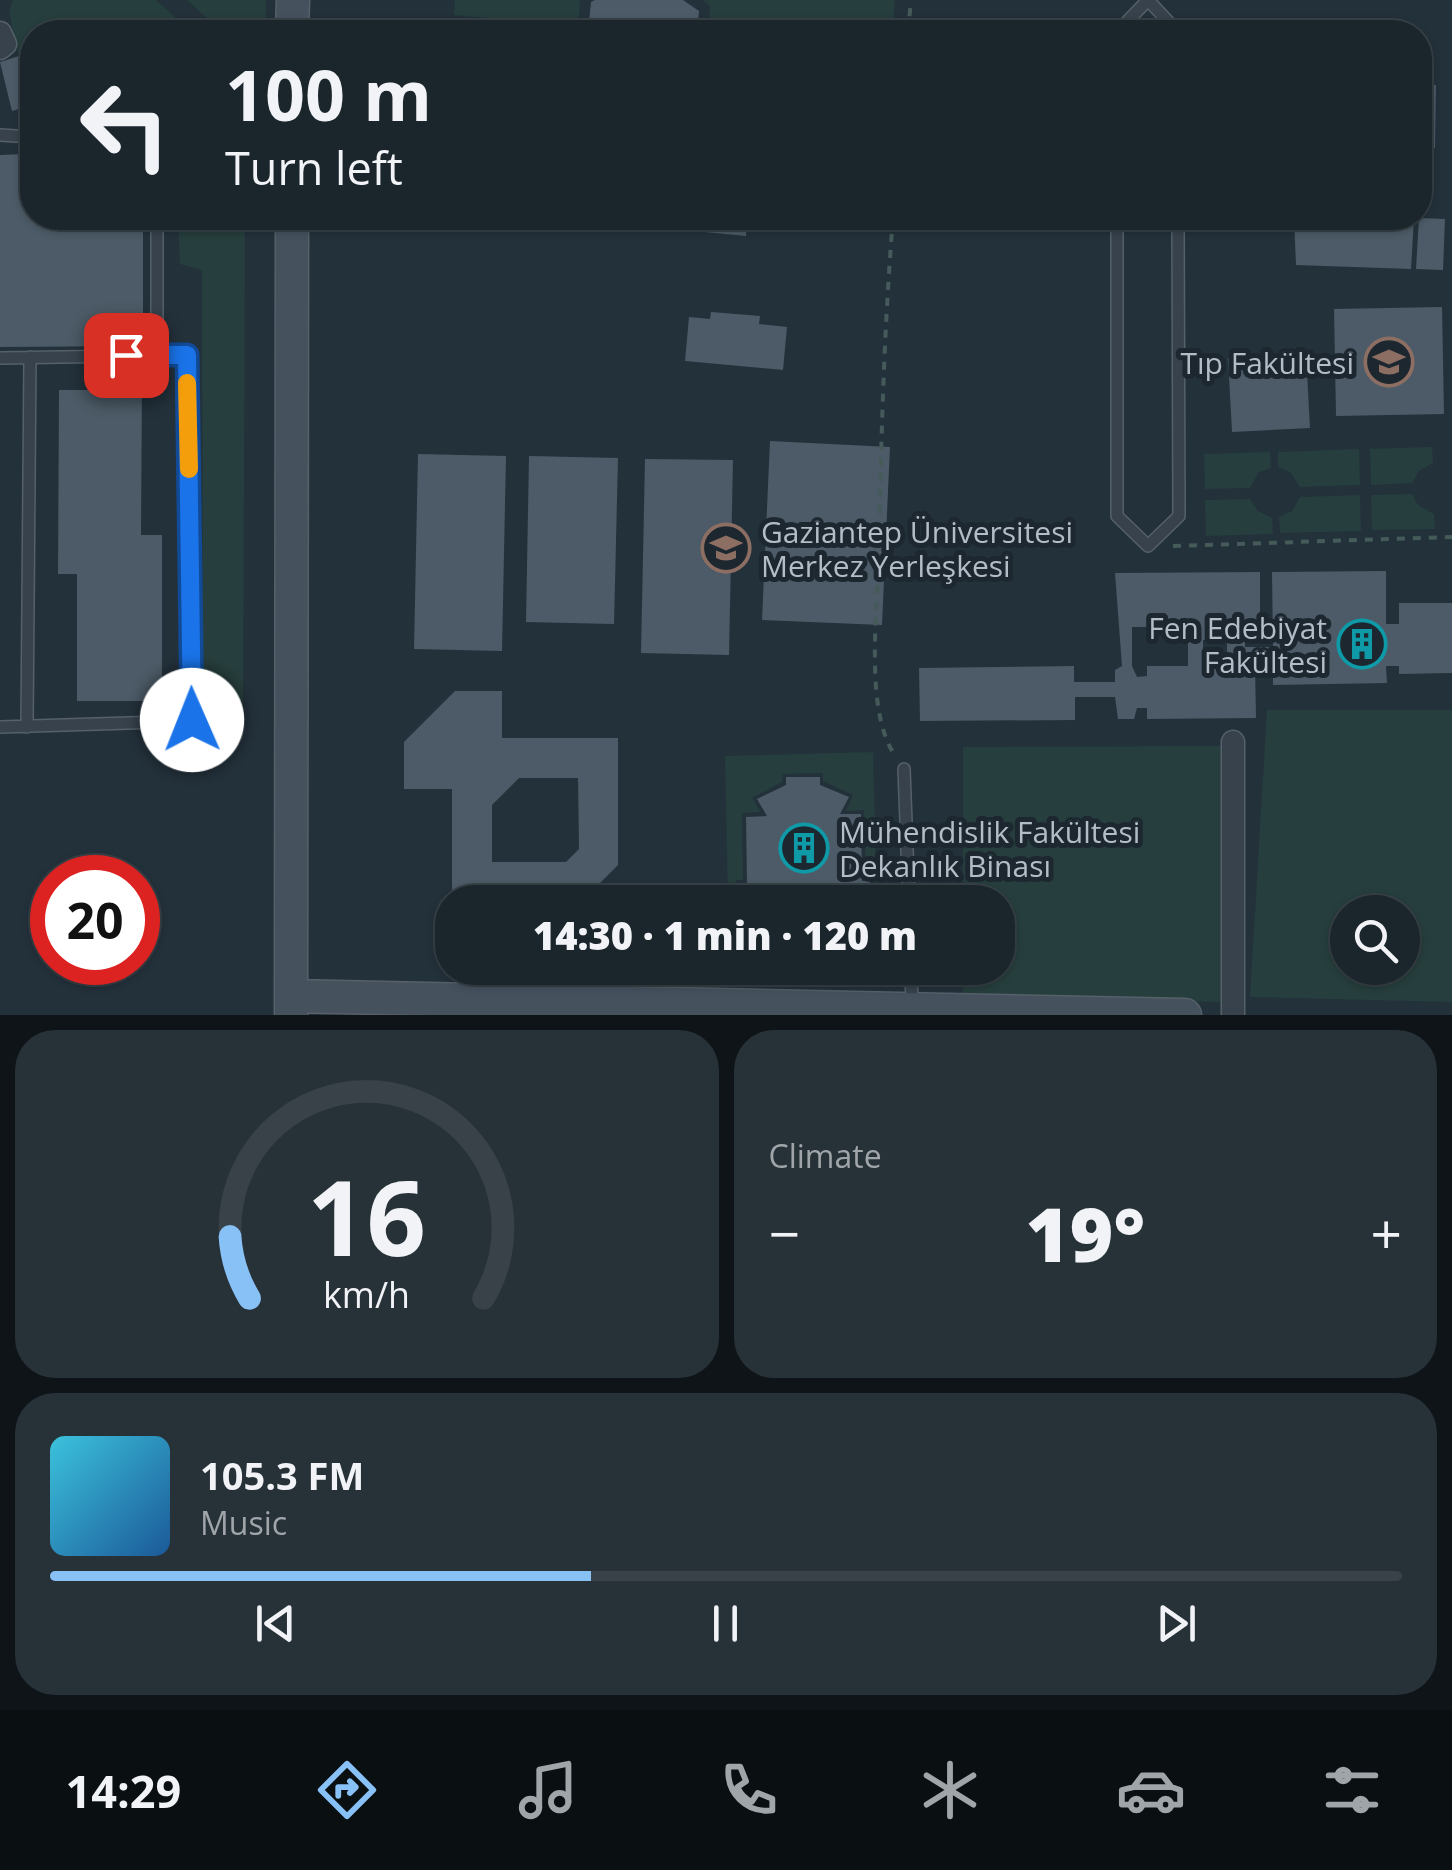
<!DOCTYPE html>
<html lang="en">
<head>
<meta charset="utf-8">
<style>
	:root { --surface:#1a252c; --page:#273138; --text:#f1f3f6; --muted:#9fa5a9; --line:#384248; --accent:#88c1f6 }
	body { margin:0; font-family:"Open Sans",sans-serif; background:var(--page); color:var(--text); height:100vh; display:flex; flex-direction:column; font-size:38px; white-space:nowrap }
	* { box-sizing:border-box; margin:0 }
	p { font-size:32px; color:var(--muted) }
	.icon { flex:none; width:55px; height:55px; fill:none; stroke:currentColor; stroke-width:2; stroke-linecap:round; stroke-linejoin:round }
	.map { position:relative; height:1015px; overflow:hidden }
	.sheet { display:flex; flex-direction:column; gap:15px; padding:15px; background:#0e1418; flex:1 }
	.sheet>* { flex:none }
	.banner { position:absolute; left:20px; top:20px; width:1412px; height:210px; border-radius:40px; box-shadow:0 2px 8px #0004,0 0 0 2px var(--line); background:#1a252c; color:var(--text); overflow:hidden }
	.controls { position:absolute; left:1330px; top:895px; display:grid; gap:20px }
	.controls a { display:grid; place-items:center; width:90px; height:90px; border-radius:50%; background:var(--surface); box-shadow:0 2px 8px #0004,0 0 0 2px var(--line); font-size:50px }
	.speed { position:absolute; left:30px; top:855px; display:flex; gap:20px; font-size:50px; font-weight:700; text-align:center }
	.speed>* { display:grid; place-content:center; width:130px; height:130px; border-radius:50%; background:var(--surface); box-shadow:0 2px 8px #0004,0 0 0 2px var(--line); line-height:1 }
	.speed .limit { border:15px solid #d22; background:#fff; color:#111 }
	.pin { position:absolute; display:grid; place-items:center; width:85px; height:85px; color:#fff; margin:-42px; border-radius:20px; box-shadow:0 5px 15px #0006 }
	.me { position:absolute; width:110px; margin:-55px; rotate:359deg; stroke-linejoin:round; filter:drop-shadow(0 0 8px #0008) }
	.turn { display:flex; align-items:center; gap:35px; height:210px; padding:0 40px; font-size:45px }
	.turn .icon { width:130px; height:130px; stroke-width:2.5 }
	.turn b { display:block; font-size:70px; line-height:85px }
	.big { font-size:75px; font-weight:800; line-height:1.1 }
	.sheet .tile { flex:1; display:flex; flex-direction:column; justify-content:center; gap:15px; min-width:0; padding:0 35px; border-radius:40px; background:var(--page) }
	.sheet .dial { align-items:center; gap:0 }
	.dial svg { height:260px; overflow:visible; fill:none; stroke:var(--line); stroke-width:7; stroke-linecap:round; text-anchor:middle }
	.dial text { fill:var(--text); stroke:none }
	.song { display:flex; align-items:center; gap:30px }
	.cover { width:120px; height:120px; border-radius:15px; background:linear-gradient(135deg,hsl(190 70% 55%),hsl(210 70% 35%)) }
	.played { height:10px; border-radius:5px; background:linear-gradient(90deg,var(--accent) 40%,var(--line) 40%) }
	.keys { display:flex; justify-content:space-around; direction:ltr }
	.heat { display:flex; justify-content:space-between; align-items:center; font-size:55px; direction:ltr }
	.sheet .tiles { flex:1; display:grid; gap:15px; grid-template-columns:1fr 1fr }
	.tile:last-child { grid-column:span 2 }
	.trip { position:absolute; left:435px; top:885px; width:580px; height:100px; border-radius:40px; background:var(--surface); box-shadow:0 2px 8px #0004,0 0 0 2px var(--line); font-weight:800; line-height:100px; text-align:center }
	.tab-bar { display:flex; height:160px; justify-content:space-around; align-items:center; background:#0a0f12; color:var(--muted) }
	.tab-bar .icon { width:70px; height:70px }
	.tab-bar .current { color:var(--accent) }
	.tab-bar b { font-size:45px; color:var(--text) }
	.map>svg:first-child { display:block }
	.green { fill:#263e3d; fill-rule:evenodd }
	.building { fill:#4c5b67; fill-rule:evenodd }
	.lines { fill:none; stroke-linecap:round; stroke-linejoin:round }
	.lane-casing { stroke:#556069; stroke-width:14 }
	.street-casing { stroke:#556069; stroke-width:25 }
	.secondary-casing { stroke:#556069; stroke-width:35 }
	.path { stroke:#455b5a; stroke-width:4; stroke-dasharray:8 8; stroke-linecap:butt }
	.lane { stroke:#37424c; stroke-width:11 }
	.street { stroke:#37424c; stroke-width:22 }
	.secondary { stroke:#45525e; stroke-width:32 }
	.route-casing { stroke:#114b97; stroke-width:25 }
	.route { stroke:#1a73e8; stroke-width:18 }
	.slow { stroke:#f59e0b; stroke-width:18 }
	.labels { text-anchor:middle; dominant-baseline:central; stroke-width:10; stroke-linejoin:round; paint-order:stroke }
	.poi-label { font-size:30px; fill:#b2bdc7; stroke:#1c2730; text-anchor:end }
</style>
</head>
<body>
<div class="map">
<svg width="1452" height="1015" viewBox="0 0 1452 1015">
	<rect width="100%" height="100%" fill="#23313b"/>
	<path class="green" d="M 13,0 L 156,0 L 192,32 L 32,32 L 32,47 L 17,52 L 9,10 Z
		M 187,0 L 266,0 L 265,32 L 222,32 Z
		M 455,0 L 580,0 L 578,26 L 454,15 Z
		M 702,0 L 895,0 L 892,32 L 708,32 L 710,6 Z
		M 178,218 L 245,218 L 243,739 L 203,740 L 202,270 L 180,264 Z
		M 1432,447 L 1433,463 L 1419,471 L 1412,483 L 1371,485 L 1370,449 Z
		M 1359,449 L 1360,485 L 1300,487 L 1290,472 L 1278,467 L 1278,452 Z
		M 1270,452 L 1271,468 L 1259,472 L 1250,488 L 1205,489 L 1204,454 Z
		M 1412,494 L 1418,505 L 1434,514 L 1435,529 L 1372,530 L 1371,495 Z
		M 1360,495 L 1361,531 L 1280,533 L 1279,517 L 1292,511 L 1300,497 Z
		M 1250,499 L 1258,511 L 1272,518 L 1273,534 L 1206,536 L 1205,500 Z
		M 1267,710 L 1452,710 L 1452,1002 L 1250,997 ZM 1348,912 L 1402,912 L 1402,968 L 1348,968 Z
		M 1223,746 L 1224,1002 L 963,998 L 963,968 L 998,968 L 998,902 L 963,902 L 963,747 Z
		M 873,752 L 877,902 L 873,877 L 866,877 L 864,810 L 846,811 L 853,795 L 823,781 L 823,773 L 783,774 L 782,782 L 752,798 L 761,812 L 742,813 L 743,880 L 736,880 L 737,902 L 728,902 L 725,756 Z
		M 730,968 L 785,968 L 785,983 L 730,984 Z
		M 803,968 L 878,968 L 878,981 L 803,983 Z"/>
	<path class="building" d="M 595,0 L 683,0 L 699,11 L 697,32 L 588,32 L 591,2 Z
		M 453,26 L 495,30 L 495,32 L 452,32 Z
		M 32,52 L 32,105 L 12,111 L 0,62 Z
		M 1420,85 L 1436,85 L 1435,148 L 1420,149 Z
		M 26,154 L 26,206 L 32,206 L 32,218 L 143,218 L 143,346 L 0,347 L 0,155 Z
		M 558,218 L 747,218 L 746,236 Z
		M 1294,218 L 1414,218 L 1411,269 L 1296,265 Z
		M 1419,218 L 1445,219 L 1443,270 L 1416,269 Z
		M 1442,307 L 1444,414 L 1336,416 L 1334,309 Z
		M 711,312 L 760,316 L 759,324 L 787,327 L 783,370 L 685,361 L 689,317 L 710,319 Z
		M 1306,354 L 1310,428 L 1232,432 L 1228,358 Z
		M 94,383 L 142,383 L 141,535 L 162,535 L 162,701 L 77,701 L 77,574 L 58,574 L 59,390 L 96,390 Z
		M 770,441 L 890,447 L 882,625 L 762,620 Z
		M 418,454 L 506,456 L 502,651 L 414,649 Z
		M 529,456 L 618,458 L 614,624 L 526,622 Z
		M 645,459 L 733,460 L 729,655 L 641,653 Z
		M 1386,571 L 1386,624 L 1399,624 L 1399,603 L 1452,603 L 1452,673 L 1399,674 L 1399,666 L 1386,666 L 1387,683 L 1273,685 L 1273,654 L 1227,654 L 1227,640 L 1203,640 L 1203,665 L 1255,665 L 1256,718 L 1147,719 L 1147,708 L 1137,708 L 1134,719 L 1118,719 L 1115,697 L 1075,697 L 1075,720 L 920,721 L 919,668 L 1074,666 L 1074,682 L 1115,682 L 1115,670 L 1122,666 L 1115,573 L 1260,572 L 1260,626 L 1245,626 L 1245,647 L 1273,647 L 1272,572 ZM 1132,627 L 1188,627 L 1188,666 L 1147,666 L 1147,676 L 1137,677 L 1132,666 Z
		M 455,691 L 502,691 L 502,738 L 618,738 L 618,865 L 582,901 L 452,902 L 452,789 L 404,789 L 404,742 ZM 519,778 L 578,778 L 579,849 L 566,862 L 492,862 L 492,805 Z
		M 786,777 L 820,777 L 820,785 L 849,797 L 840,814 L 861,814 L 862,881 L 870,880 L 870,902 L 740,902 L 740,883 L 747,883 L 746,817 L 767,816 L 757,799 L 786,785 Z"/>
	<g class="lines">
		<g class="lane-casing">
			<path id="lane" d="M 1148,0 L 1178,32
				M 1117,32 L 1148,0
				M 0,135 L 32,137
				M 157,218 L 157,355
				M 1117,218 L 1117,516 L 1148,546 L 1179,516 L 1178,218
				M 0,358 L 187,355 L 193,721 L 0,727
				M 27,727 L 30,357
				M 904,769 L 909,902
				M 911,968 L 912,1008"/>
		</g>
		<g class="street-casing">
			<path id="street" d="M 0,33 L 5,44 L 0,48
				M 1233,742 L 1233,1015"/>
		</g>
		<g class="secondary-casing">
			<path id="secondary" d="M 292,32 L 293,0
				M 291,996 L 1185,1015
				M 291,1015 L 292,218"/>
		</g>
		<path class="path" d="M 908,32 L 911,0
			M 893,218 C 884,329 881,440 879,552 C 878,606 864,708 894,754
			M 1173,546 L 1452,537"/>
		<use href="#lane" class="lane"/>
		<use href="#street" class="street"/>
		<use href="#secondary" class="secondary"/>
	</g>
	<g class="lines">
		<g class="route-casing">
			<path id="route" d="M 126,355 L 187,355 L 192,720"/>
		</g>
		<use href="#route" class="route"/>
		<path class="slow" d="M 187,383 L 189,469"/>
	</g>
	<defs>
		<g id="university-ring" transform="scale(2.5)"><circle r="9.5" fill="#1c2730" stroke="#8d6e63" stroke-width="1.5"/><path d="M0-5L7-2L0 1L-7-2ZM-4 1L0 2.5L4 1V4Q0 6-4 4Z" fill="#8d6e63"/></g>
		<g id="building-ring" transform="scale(2.5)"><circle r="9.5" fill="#1c2730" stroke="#0f9aa8" stroke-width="1.5"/><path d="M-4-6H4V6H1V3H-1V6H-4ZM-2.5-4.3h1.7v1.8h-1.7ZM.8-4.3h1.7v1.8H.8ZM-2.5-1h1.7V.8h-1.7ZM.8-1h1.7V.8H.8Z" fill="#0f9aa8"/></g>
	</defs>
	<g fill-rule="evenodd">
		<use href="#university-ring" x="1389" y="362"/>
		<use href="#university-ring" x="726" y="548"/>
		<use href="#building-ring" x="1362" y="644"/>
		<use href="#building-ring" x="804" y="848"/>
	</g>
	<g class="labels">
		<g class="poi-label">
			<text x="1354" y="362">Tıp Fakültesi</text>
			<text x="761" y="531" text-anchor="start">Gaziantep Üniversitesi<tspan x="761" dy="34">Merkez Yerleşkesi</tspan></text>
			<text x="1327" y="627">Fen Edebiyat<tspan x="1327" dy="34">Fakültesi</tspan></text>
			<text x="839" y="831" text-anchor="start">Mühendislik Fakültesi<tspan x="839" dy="34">Dekanlık Binası</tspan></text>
		</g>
	</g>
</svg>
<div class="controls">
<a><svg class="icon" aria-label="search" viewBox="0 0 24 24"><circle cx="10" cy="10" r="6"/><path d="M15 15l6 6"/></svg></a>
</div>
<div class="speed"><div class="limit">20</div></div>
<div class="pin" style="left:126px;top:355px;background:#d93025"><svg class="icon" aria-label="arrive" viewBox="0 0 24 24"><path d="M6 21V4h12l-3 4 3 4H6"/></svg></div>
<svg class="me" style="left:192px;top:720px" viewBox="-20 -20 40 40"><circle r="19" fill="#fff"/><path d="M0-13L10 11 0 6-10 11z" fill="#1a73e8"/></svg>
<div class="trip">14:30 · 1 min · 120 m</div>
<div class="banner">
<div class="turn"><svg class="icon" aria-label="left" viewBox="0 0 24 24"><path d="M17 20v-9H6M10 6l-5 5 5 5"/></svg><div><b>100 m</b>Turn left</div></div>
</div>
</div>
<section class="sheet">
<div class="tiles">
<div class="tile dial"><svg viewBox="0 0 100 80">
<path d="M14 69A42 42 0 1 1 86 69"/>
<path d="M14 69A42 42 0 0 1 8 50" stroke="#88c1f6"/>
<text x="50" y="56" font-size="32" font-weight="700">16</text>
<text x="50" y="72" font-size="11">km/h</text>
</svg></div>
<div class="tile"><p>Climate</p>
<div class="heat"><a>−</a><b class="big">19°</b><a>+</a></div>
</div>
<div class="tile">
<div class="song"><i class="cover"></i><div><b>105.3 FM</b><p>Music</p></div></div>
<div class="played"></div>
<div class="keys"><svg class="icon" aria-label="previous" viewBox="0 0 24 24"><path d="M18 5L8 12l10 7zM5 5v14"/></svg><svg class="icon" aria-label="pause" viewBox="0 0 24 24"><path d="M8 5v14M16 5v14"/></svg><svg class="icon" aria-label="next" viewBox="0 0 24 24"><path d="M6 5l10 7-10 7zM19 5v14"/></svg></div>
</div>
</div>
</section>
<nav class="tab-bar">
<b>14:29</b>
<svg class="icon current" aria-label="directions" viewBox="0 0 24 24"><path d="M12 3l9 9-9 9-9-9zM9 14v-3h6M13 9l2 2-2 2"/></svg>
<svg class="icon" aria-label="music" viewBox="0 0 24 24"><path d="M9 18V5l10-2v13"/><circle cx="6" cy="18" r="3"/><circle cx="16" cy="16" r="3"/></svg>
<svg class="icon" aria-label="phone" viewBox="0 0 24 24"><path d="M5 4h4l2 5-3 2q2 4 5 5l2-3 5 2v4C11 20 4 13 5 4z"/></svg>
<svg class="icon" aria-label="climate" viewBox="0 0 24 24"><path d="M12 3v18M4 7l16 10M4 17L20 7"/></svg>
<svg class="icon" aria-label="car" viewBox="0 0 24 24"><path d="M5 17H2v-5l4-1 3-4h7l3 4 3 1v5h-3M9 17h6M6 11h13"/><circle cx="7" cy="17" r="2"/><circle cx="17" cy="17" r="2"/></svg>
<svg class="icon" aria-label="filters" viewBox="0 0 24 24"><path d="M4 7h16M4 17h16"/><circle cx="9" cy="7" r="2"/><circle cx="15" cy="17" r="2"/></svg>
</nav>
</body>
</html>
